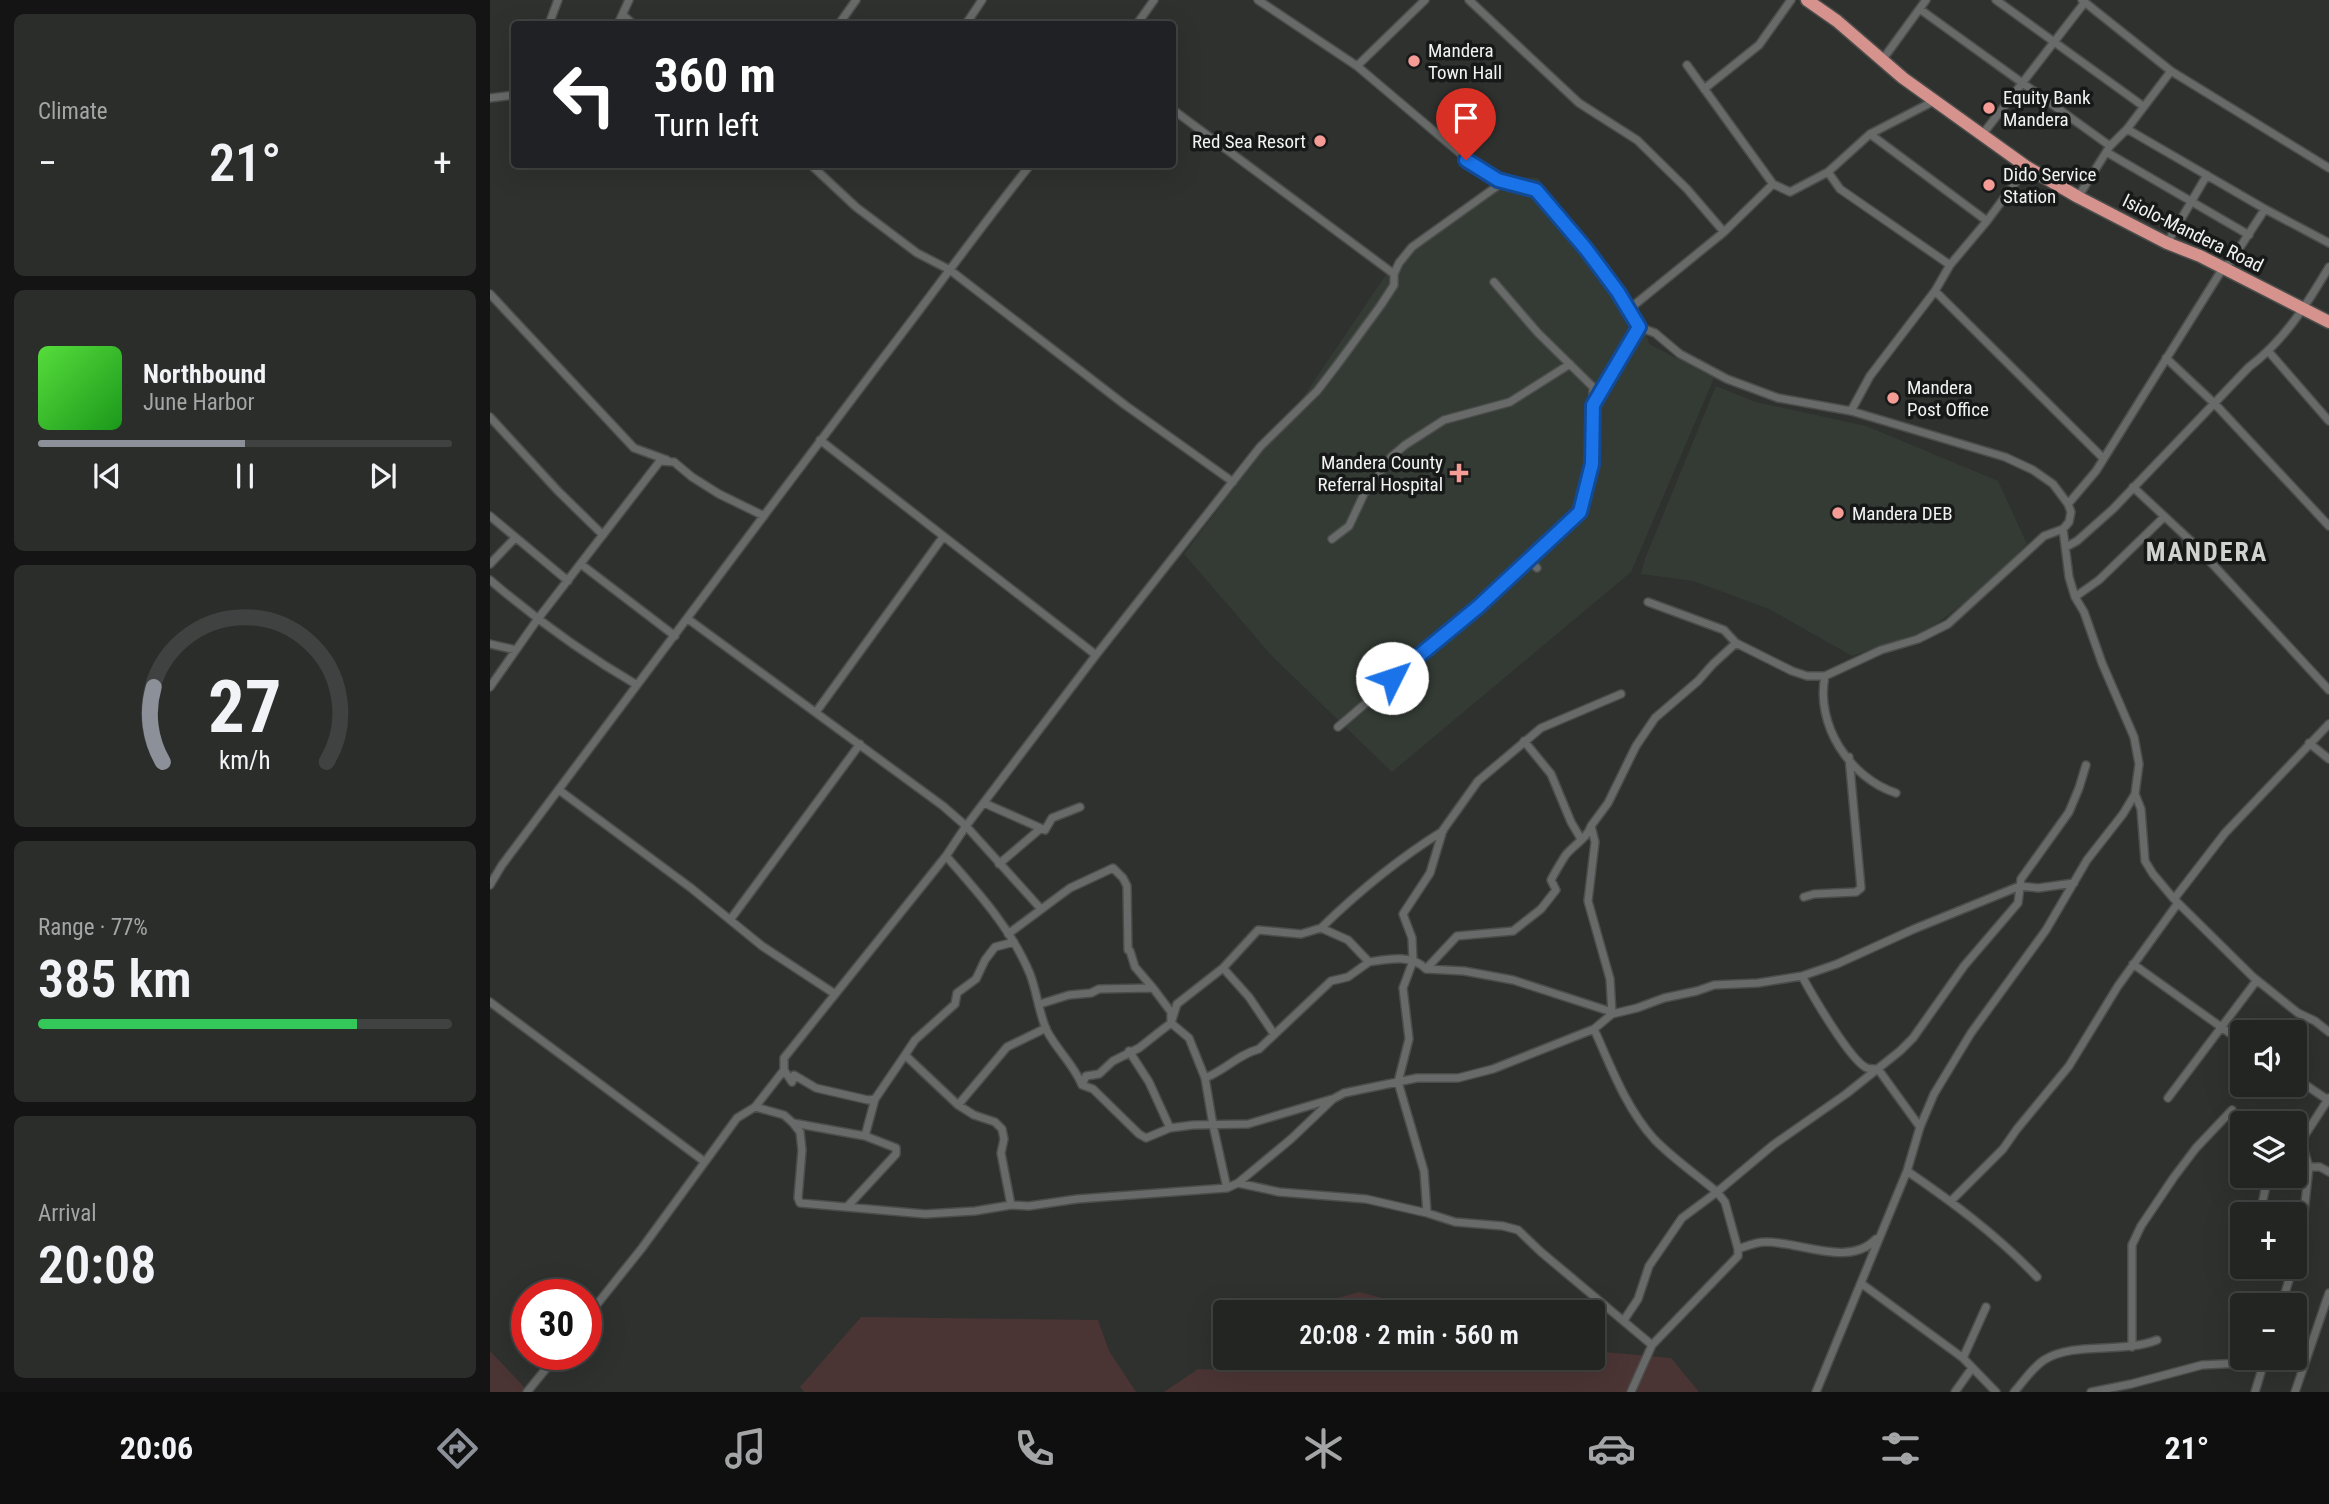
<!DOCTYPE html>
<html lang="en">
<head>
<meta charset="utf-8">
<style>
	:root { --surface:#232523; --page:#2b2d2b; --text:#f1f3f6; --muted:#a3a5a6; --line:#404241; --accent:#8c9099 }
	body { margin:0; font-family:"Roboto Condensed",sans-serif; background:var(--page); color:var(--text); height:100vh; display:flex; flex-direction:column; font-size:26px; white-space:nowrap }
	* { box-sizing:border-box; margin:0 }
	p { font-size:23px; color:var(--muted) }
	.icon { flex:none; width:38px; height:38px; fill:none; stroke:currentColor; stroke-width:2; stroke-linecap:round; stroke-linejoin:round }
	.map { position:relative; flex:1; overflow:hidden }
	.side { display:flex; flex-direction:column; gap:14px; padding:14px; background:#131413; width:490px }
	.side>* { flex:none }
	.hud { position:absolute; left:21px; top:21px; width:665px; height:147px; border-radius:7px; box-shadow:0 7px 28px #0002,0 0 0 2px var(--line); background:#202124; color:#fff; overflow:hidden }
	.fabs { position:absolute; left:1740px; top:1020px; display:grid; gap:14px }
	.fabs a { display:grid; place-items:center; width:77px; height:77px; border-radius:7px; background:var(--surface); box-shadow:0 7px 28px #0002,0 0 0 2px var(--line); font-size:35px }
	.speed { position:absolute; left:21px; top:1279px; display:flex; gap:14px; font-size:35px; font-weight:700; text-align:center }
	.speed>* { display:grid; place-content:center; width:91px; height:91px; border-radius:50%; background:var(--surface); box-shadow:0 7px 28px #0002,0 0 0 2px var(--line); line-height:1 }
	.speed .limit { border:10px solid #d22; background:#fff; color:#111 }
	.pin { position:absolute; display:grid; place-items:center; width:60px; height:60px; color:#fff; margin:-72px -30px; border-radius:50% 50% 50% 0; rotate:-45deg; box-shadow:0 0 7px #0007 }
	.pin .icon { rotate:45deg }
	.me { position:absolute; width:77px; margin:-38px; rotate:49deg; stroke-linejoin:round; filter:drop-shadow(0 0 5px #0008) }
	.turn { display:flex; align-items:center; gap:24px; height:147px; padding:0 28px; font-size:32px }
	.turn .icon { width:91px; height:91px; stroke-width:2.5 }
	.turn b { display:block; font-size:49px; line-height:60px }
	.big { font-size:52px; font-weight:600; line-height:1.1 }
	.side .card { flex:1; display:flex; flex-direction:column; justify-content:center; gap:10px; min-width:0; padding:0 24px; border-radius:10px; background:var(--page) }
	.side .dial { align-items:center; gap:0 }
	.dial svg { height:182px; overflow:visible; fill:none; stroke:var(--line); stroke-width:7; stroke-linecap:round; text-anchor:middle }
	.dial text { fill:var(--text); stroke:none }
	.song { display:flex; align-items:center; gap:21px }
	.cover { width:84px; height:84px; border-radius:10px; background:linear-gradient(135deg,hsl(110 70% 55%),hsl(120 70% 35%)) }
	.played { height:7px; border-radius:4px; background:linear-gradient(90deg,var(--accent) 50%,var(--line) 50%) }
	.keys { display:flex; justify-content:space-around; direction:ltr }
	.heat { display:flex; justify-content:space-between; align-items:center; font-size:38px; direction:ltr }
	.charge { height:10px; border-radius:5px; background:linear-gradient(90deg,#34c759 77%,var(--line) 0) }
	.trip { position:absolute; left:723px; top:1300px; width:392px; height:70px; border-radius:7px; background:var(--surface); box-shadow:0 7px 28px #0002,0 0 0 2px var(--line); font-weight:600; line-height:70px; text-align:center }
	.tabs { display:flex; height:112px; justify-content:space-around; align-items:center; background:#0e0f0e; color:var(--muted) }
	.tabs .icon { width:49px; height:49px }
	.tabs .current { color:var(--accent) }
	.tabs b { font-size:32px; color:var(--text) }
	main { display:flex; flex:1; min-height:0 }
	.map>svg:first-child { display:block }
	.built { fill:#343b34 }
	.green { fill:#4b3534 }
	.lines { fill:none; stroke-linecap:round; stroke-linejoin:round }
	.minor-casing { stroke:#4b4d4b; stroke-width:10 }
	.trunk-casing { stroke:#4b4d4b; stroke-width:15 }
	.minor { stroke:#676a68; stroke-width:7 }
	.trunk { stroke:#d6928d; stroke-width:12 }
	.route-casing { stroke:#114b97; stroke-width:18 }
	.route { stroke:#1a73e8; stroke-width:12 }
	.poi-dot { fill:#f59c96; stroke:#171818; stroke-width:2.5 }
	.labels { text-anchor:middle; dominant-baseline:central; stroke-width:7; stroke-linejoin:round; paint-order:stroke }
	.poi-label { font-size:19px; fill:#f1f2f1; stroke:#171818; text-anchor:start }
	.street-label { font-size:19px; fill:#f1f2f1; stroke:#171818 }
	.district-label { font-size:26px; font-weight:bold; letter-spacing:2px; fill:#d0d2d0; stroke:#171818 }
</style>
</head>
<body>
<main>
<section class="side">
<div class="card"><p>Climate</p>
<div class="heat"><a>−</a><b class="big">21°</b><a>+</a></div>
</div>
<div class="card">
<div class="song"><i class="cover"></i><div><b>Northbound</b><p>June Harbor</p></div></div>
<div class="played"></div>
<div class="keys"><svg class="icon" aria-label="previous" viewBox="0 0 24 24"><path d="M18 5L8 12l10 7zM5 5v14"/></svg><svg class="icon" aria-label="pause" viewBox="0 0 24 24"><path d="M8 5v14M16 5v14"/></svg><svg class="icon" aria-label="next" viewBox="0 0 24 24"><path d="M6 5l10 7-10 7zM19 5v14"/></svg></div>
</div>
<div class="card dial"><svg viewBox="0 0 100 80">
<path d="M14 69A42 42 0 1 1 86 69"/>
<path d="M14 69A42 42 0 0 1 10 36" stroke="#8c9099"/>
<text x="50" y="56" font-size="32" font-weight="700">27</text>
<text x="50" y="72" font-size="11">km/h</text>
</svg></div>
<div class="card"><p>Range · 77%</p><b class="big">385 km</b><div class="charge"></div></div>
<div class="card"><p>Arrival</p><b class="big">20:08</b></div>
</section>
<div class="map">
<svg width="1839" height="1392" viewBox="0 0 1839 1392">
	<rect width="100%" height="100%" fill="#2f312f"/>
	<path class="built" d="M 1023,177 L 1048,178 L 1152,321 L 1159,344 L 1224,378 L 1141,572 L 902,772 L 782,656 L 694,554 L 816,393 L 908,257 Z
		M 1226,386 L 1266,402 L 1376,426 L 1508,481 L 1537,544 L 1491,590 L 1438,630 L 1362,656 L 1279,609 L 1203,581 L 1151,574 L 1155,559 Z"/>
	<path class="green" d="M 869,1292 L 945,1312 L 816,1312 L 823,1305 Z
		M 371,1317 L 608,1320 L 619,1351 L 646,1392 L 314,1392 L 310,1387 Z
		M 0,1351 L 39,1392 L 0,1392 Z
		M 1103,1351 L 1181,1358 L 1209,1392 L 674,1392 L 708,1369 L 753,1371 L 767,1358 L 1102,1358 Z"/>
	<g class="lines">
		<g class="minor-casing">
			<path id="minor" d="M 768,0 L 867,66 L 991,171 L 1013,182 L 1047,190 L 1096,249 L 1128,292 L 1149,327 L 1165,333 L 1190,354 L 1237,379 L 1288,398 L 1361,411 L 1515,457 L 1543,470 L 1563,484 L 1578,504 L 1581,512 L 1579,522 L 1573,529 L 1579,577 L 1585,597 L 1594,612 L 1612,663 L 1644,737 L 1649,764 L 1645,794 L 1651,809 L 1655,861 L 1663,874 L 1684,899 L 1763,977 L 1808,1013 L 1825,1021 L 1839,1032
				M 979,0 L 1089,103 L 1147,140 L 1197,189 L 1234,232
				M 1506,0 L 1653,106
				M 1592,0 L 1681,71 L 1839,168
				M 1431,10 L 1620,146
				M 133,15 L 143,24
				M 59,24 L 68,0
				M 128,24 L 139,0
				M 349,24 L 366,0
				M 476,24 L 492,0
				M 647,24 L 664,0
				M 1393,59 L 1436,0
				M 1197,65 L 1283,184
				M 867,66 L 935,0
				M 1214,89 L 1269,45 L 1301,0
				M 0,98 L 24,95
				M 682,109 L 904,274
				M 1637,129 L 1775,209 L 1839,243
				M 1380,134 L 1497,221
				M 1492,135 L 1595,2
				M 1618,153 L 1759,235
				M 320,164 L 366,207 L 427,253 L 460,270 L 635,405 L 743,482
				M 1338,172 L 1350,189 L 1460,265
				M 1588,197 L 1620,146 L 1637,129 L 1681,71
				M 1677,243 L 1717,175
				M 1004,282 L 1048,333 L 1103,387 L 1103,401
				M 1445,291 L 1613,458
				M 0,294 L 144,448 L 177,460
				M 1138,310 L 1234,232 L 1283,184 L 1300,192 L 1338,172 L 1380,134 L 1444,101
				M 1779,352 L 1839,421
				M 1676,358 L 1725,404 L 1839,526
				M 1361,411 L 1380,376 L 1445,291 L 1460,265 L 1497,221 L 1537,167
				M 0,417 L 68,491 L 113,535
				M 330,440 L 606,655
				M 1643,487 L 1703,543 L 1839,690
				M 1578,504 L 1606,471 L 1733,268 L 1741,261 L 1775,209
				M 0,516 L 78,581
				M 842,539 L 859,526 L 874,494 L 901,457 L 915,445 L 954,420 L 1020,402 L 1080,364
				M 1576,547 L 1587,541 L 1623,509 L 1759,367 C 1794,341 1817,304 1839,267
				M 1039,559 L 1047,568
				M 0,564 L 25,538
				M 92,565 L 185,636
				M 0,580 C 48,621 92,653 147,685
				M 1585,597 L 1609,580 L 1674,517
				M 1158,602 L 1234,630 L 1246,643 L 1302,671 L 1317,676 L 1335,676 L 1391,650 L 1428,639 L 1458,624 L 1554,536 L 1573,529
				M 198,619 L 453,806 L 476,826 L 551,909
				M 0,644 L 26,650
				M 1335,676 C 1325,725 1360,778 1406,793
				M 0,687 L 47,620 L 170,461 L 184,462 L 202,477 L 229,494 L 274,516
				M 326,712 L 453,537
				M 848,727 L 988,607 L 1089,512 L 1102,465 L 1103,405 L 1149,327
				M 1034,741 L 1061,774 L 1081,822 L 1091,839
				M 1819,743 L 1839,759
				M 69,790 L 201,888 L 272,946 L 345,994
				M 494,803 L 555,830 L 562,818 L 590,807
				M 456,856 C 488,892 522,930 540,974 C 547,992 549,1014 557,1031 C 567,1050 584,1065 592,1085 L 603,1089 L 649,1134 L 656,1138 L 680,1128 L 703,1125 L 758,1124 L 842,1099
				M 509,864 L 550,829
				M 0,885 L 12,865 C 138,698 263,529 390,362 C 441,296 489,229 541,164
				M 1314,897 L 1324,894 L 1366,892 L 1371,888 L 1359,757
				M 1684,899 L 1735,833 L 1839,724
				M 240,920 L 370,744
				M 831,928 C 869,891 908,859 953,831
				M 518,934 L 580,888 L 623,868 L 633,878 L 637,886 L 638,950 L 640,951 L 645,967 L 663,988
				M 1643,964 L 1752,1042
				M 733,968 L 759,997 L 784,1034
				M 936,969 L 967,936 L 1023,931 L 1051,909 L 1066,890 L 1061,880 C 1065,872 1070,864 1075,856 C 1082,846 1098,838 1101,826
				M 1312,976 C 1321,993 1361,1062 1377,1068 C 1380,1069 1384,1069 1388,1069 L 1430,1127
				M 0,1002 L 215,1162
				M 550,1004 L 579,995 L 601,993 L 609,989 L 663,988 L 681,1012 L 681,1023 L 699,1038 L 715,1078 L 723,1125 L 737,1188
				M 1122,1014 L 1120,979 L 1098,901 L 1105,842 L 1101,826 L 1118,803 L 1146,746 L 1165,718 L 1208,681 L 1223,664 L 1246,643
				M 1104,1029 C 1121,1067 1136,1108 1164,1139 C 1182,1158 1207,1175 1227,1192 L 1235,1202 L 1248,1249 L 1248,1256 L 1162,1345 L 1141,1392
				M 639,1051 L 659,1082 L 680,1128
				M 294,1070 L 302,1082 L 304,1075 L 326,1088 L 378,1100 L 385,1099
				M 1804,1077 L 1838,1100
				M 715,1078 C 737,1069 747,1055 769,1049 L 841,981 L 858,977 L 879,962
				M 592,1085 L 596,1076 L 609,1074 L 623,1061 L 649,1048 L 668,1033 L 681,1023 L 687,1004 L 733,968 L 768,930 L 811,934 L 831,928 L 858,940 L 879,962 C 898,959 921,954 936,969 L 974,971 L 1023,980 L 1122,1012
				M 1678,1098 L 1767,980
				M 468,1105 L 517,1047 L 556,1028
				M 265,1107 L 294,1115 L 303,1123 L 375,1136 L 385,1099 L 415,1055
				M 303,1123 L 310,1132 L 312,1150 L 308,1198 L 310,1203 L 435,1214 L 485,1211 L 521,1205 L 539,1206 L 587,1199 L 737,1188 L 748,1183 L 801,1139 L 843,1099 L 854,1093 L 927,1078 L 968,1078 L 1003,1069 L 1104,1029 L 1122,1014 L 1147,1008 L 1174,998 L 1207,991 L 1224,985 L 1268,983 L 1312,976 L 1347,964 L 1424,929 L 1530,886 L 1548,888 L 1584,883
				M 1819,1167 L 1830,1167 L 1839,1172
				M 1417,1171 C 1464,1203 1508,1236 1547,1277
				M 748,1183 L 789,1192 L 876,1199 L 937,1213 L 965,1222 L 1013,1226 L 1028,1230 L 1051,1252 L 1162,1345
				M 1461,1201 L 1513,1149 L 1527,1129 L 1579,1066 L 1628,986 L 1688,903
				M 521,1205 L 511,1153 L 514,1139 L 512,1129 L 505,1122 L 484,1115 L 468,1105 L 415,1055 L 425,1040 L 465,1004 L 467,993 L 486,979 L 495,960 L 505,947 L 524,942
				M 357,1207 L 406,1154 L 406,1148 L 375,1136
				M 937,1213 L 934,1171 L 908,1082 L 919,1039 L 913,988 L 923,961 L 922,938 L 913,914 L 940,873 L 953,830 L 988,781 L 1051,728 L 1131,694
				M 1770,1214 L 1778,1176
				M 1248,1249 C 1257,1246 1266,1242 1275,1242 C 1309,1241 1359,1268 1386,1239
				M 1804,1263 L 1813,1222 L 1819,1167 L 1811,1141 L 1839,1098
				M 1372,1284 L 1473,1358 L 1506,1392
				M 1791,1306 L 1803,1267
				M 96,1318 L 152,1248 L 247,1118 L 265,1107 L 294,1070 L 294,1058 L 456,856 L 476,826 L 606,655 L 770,447 L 827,391 L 847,365 L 891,305 L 904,285 L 904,274 L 909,263 L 922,247 L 1013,182
				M 1134,1320 L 1148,1299 L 1159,1266 L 1192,1218 L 1227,1192 L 1283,1145 L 1356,1094 L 1410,1051 L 1423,1038 L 1474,966 L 1528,903 L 1531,879 L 1579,812 L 1589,788 L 1596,765
				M 1642,1347 L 1642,1245 L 1651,1226 L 1684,1177 L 1706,1148 L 1742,1110
				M 1473,1358 L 1496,1307
				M 37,1392 L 68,1354
				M 1326,1392 L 1417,1171 L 1430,1127 L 1444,1094 L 1481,1033 L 1556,930 L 1597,860 L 1633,814 L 1645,794
				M 1465,1392 L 1482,1368
				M 1524,1392 C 1534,1381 1542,1368 1554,1360 C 1584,1341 1632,1354 1667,1340
				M 1601,1392 L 1641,1384 L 1712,1365 L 1774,1362
				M 1765,1392 L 1775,1359
				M 1805,1392 L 1839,1293"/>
		</g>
		<g class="trunk-casing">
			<path id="trunk" d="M 1317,0 L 1347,21 L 1413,78 L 1537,167 L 1588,197 L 1677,243 L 1710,256 L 1839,322"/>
		</g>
		<use href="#minor" class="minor"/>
		<use href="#trunk" class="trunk"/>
	</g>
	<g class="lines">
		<g class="route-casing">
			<path id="route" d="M 902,678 L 988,607 L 1090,512 L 1102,464 L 1103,405 L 1149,327 L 1128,292 L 1096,249 L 1046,190 L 1008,180 L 976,160"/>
		</g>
		<use href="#route" class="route"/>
	</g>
	<g class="poi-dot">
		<circle cx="924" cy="61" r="7"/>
		<circle cx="1499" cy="108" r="7"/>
		<circle cx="830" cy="141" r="7"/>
		<circle cx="1499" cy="185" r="7"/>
		<circle cx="1403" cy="398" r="7"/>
		<path d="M965.5 462.5h7v7h7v7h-7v7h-7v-7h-7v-7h7z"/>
		<circle cx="1348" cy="513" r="7"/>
	</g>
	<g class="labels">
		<g class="poi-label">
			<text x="938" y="50">Mandera<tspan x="938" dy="22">Town Hall</tspan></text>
			<text x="1513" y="97">Equity Bank<tspan x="1513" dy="22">Mandera</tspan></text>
			<text x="816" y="141" text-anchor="end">Red Sea Resort</text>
			<text x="1513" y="174">Dido Service<tspan x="1513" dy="22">Station</tspan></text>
			<text x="1417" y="387">Mandera<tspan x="1417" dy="22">Post Office</tspan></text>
			<text x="953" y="462" text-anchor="end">Mandera County<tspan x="953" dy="22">Referral Hospital</tspan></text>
			<text x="1362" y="513">Mandera DEB</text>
		</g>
		<g class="street-label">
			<text transform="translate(1703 233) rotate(26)">Isiolo-Mandera Road</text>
		</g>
		<g class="district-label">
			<text x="1717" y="552">MANDERA</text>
		</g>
	</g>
</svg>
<div class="fabs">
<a><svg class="icon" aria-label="sound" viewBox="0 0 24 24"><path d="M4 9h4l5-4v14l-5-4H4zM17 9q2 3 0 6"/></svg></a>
<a><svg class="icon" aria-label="layers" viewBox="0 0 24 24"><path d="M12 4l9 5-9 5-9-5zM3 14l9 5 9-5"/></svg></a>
<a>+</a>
<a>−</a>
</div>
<div class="speed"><div class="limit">30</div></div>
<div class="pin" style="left:976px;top:160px;background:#d93025"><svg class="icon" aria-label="arrive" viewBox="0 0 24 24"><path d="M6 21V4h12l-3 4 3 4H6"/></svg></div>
<svg class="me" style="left:902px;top:678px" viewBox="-20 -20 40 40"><circle r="19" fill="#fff"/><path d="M0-13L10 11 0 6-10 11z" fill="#1a73e8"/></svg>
<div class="trip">20:08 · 2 min · 560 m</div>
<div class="hud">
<div class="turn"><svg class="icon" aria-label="left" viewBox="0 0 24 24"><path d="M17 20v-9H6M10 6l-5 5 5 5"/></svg><div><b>360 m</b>Turn left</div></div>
</div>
</div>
</main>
<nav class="tabs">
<b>20:06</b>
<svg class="icon current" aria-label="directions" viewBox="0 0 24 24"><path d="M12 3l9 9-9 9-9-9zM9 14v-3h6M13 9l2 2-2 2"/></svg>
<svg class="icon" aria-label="music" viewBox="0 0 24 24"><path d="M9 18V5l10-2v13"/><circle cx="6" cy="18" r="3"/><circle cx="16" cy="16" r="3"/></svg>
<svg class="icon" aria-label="phone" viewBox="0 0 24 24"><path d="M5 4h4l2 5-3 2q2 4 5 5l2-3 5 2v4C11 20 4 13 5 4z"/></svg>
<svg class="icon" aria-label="climate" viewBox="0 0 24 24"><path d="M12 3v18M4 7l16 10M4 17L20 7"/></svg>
<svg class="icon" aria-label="car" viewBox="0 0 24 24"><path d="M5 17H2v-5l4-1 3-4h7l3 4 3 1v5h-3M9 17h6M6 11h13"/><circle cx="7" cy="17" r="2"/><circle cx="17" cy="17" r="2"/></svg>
<svg class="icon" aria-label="filters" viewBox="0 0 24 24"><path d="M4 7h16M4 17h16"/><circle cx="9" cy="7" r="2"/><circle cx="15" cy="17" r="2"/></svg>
<b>21°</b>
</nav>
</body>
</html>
